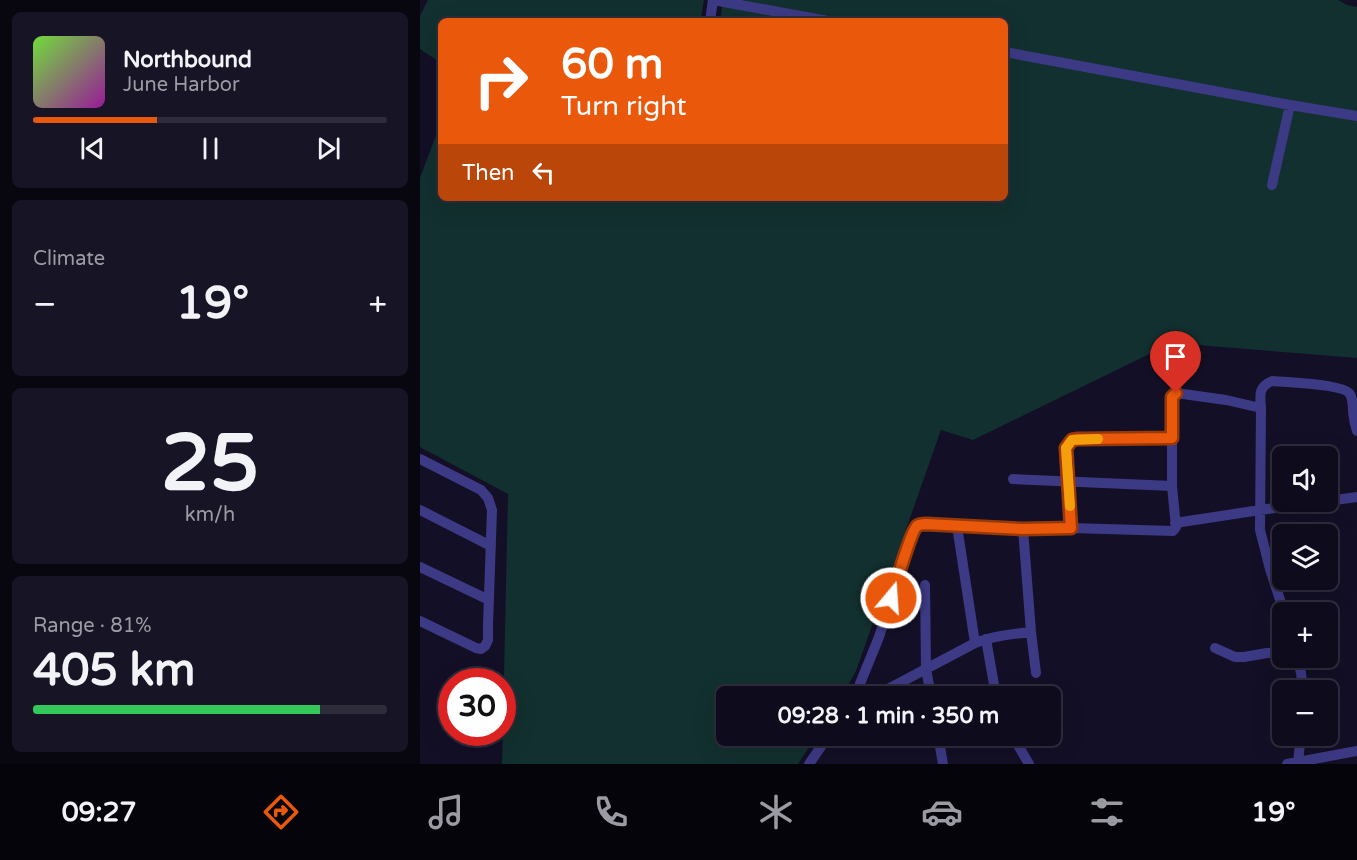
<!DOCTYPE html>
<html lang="en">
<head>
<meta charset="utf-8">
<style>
	:root { --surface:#0e0b1c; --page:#171425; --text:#f1f3f6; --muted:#9b9ba3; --line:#2e2b3b; --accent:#ea580c }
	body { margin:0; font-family:"Varela Round",sans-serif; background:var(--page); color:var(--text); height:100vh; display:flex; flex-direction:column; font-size:22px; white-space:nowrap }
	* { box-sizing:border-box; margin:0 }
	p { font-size:20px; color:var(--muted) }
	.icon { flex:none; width:33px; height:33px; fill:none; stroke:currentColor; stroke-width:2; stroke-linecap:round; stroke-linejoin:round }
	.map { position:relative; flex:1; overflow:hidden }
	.side { display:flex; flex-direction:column; gap:12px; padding:12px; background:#08060f; width:420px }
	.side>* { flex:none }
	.guide { position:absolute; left:18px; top:18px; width:570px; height:183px; border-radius:9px; box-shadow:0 6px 24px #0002,0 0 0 2px var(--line); background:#ea580c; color:#fff; overflow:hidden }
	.tools { position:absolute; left:852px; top:446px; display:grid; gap:12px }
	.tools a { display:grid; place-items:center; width:66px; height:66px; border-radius:9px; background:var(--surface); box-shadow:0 6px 24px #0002,0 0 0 2px var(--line); font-size:30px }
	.speed { position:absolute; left:18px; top:668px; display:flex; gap:12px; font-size:30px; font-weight:700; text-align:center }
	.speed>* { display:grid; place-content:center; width:78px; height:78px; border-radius:50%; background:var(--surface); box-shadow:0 6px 24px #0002,0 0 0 2px var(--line); line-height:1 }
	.speed .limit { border:9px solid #d22; background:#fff; color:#111 }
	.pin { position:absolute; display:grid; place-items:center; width:51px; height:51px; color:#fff; margin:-62px -26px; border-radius:50% 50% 50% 0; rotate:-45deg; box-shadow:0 0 6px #0007 }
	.pin .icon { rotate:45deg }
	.me { position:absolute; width:66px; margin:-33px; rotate:18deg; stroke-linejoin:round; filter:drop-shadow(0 0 4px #0008) }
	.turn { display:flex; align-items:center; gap:21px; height:126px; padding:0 24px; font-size:27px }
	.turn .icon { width:78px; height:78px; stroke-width:2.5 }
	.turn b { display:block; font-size:42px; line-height:51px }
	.then { display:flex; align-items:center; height:57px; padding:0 24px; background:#0003; gap:12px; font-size:22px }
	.big { font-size:45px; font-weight:700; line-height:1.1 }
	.side .card { flex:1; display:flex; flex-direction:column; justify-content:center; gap:9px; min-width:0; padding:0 21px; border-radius:9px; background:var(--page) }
	.side .dial { align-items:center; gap:0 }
	.dial b { font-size:78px; line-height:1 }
	.song { display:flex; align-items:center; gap:18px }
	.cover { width:72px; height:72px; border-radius:9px; background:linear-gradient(135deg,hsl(100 70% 55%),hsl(300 70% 35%)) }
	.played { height:6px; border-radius:3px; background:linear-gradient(90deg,var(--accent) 35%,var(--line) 35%) }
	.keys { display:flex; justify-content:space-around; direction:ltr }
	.heat { display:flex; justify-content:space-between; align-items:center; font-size:33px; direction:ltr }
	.charge { height:9px; border-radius:4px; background:linear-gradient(90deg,#34c759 81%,var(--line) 0) }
	.trip { position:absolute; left:296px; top:686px; width:345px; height:60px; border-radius:9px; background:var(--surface); box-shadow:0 6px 24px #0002,0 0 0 2px var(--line); font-weight:700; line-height:60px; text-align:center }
	.dock { display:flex; height:96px; justify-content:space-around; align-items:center; background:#06040b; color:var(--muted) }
	.dock .icon { width:42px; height:42px }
	.dock .on { color:var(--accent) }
	.dock b { font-size:27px; color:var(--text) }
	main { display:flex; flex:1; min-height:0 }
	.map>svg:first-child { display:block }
	.green { fill:#12302f }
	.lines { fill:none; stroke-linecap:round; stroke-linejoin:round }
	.minor { stroke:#3d3a85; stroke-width:10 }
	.route-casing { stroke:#983908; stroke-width:15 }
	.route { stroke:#ea580c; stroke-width:10 }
	.slow { stroke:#f59e0b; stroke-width:10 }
</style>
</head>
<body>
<main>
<section class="side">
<div class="card">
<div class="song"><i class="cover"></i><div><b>Northbound</b><p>June Harbor</p></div></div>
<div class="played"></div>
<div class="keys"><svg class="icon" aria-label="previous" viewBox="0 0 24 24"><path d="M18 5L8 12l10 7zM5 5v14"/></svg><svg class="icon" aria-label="pause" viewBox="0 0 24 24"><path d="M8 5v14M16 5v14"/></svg><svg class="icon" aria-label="next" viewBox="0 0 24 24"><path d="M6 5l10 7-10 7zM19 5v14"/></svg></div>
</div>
<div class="card"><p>Climate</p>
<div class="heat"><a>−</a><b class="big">19°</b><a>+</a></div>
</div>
<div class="card dial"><b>25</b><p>km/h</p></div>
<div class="card"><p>Range · 81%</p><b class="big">405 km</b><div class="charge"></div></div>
</section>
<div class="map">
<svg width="937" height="764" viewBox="0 0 937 764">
	<rect width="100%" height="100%" fill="#130f26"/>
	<path class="green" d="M 8,0 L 284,0 L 281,18 L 300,21 L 303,0 L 918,0 L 927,5 L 937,7 L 937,358 L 752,343 L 553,440 L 521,430 L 436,671 L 422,696 L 306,696 L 306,735 L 397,735 L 378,764 L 82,764 L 88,494 L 0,447 L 0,178 L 21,122 L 21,198 L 585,198 L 585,21 L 21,21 L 21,63 L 0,49 L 0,16 Z"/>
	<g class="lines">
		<path class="minor" d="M 293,0 L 408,21
			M 290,21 L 293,0
			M 585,52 L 870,105 L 937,116
			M 852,185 L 870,105
			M 0,459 L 61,490 L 68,498 L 72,510 L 68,625 L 68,640 L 65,646 L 61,649 L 56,648 L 0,621
			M 593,479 L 752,486
			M 908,501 L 937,497
			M 0,510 L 71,546
			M 755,523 L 840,510 L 907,501
			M 537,526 L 555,643
			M 651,528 L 753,531 L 756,527 L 752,486 L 752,438
			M 0,567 L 69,600
			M 505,585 L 506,669 L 511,696
			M 864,612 L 850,569 L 840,530 L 841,408 C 840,395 838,387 852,381 C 866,382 924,384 930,394 C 934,401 932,410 934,418 C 934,422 936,427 937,431
			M 566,639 L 576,696
			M 795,648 L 815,657 L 824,657 L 847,653 L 862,653
			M 877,657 L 881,673 L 883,690
			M 616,673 L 611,632 L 603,529 L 651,528 L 646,448 L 652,440 L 658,439 L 752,438 L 751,397 L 756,393 L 806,400 L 841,408
			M 435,696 L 459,637 L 490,541 C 494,531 495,525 506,524 L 603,529
			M 448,696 L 470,688 L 555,643 C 573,636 592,634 611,632
			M 518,735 L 523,764
			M 592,735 L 609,764
			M 878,762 L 881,735
			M 389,764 L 409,735
			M 867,764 L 937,751"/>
	</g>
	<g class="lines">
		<g class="route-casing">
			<path id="route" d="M 471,598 C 475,587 491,531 497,526 C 500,524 503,524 506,524 L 603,529 L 651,528 L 646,448 L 652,440 L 658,439 L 752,438 L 752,397 L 756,393"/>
		</g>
		<use href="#route" class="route"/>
		<path class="slow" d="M 650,506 L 646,448 L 652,440 L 678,439"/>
	</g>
</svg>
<div class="tools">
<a><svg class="icon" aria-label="sound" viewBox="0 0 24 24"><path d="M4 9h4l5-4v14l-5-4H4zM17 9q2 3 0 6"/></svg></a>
<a><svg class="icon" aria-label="layers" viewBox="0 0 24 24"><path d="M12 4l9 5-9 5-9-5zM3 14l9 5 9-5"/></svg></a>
<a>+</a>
<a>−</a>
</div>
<div class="speed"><div class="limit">30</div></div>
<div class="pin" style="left:756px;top:393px;background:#d93025"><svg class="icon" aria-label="arrive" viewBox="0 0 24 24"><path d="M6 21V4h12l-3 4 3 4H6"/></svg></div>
<svg class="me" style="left:471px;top:598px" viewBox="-20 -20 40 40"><circle r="17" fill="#ea580c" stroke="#fff" stroke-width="3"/><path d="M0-11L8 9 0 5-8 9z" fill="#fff"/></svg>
<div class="trip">09:28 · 1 min · 350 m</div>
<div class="guide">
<div class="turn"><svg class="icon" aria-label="right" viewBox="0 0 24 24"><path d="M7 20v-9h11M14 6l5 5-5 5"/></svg><div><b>60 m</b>Turn right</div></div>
<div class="then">Then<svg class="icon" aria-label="left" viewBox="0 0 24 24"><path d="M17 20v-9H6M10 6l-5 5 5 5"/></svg></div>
</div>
</div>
</main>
<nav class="dock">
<b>09:27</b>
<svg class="icon on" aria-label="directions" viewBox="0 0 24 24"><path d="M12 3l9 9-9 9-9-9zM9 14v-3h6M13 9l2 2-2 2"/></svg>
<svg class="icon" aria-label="music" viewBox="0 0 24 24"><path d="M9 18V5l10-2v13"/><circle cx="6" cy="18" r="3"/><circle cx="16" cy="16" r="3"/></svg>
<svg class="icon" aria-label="phone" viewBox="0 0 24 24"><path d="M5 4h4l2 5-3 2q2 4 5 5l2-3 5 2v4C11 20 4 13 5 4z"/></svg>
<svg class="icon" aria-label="climate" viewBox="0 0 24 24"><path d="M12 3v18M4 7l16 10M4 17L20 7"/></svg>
<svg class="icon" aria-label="car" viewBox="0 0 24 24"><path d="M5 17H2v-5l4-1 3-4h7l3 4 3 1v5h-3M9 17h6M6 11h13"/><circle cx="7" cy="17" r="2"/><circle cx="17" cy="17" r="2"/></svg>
<svg class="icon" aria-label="filters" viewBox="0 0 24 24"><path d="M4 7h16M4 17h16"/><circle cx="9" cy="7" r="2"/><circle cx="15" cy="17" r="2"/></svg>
<b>19°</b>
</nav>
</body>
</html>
